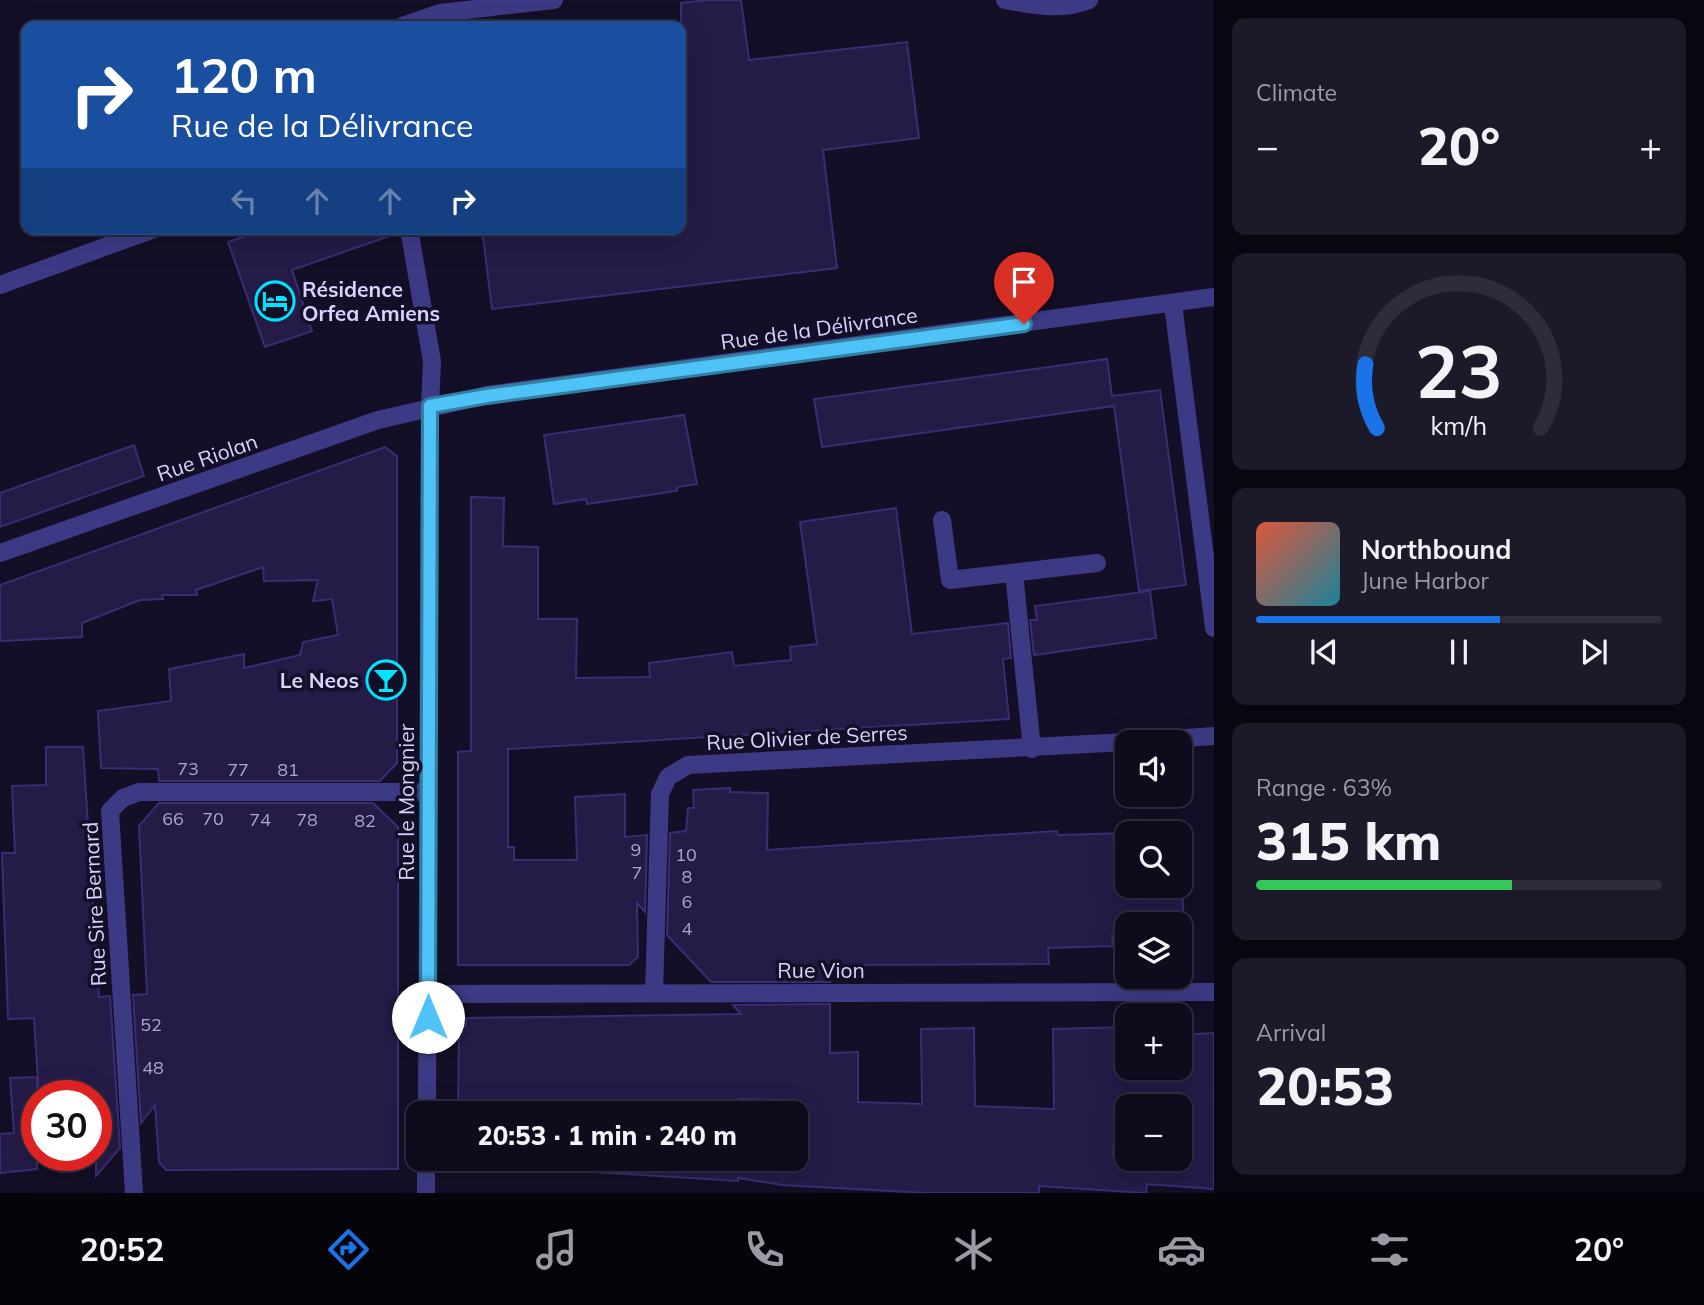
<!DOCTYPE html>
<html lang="en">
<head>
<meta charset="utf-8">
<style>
	:root { --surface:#0e0b1c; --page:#1c1929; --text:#f1f3f6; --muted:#9b9ba3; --line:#2e2b3b; --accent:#1a73e8 }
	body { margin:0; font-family:Mulish,sans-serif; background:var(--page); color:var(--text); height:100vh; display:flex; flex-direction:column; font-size:26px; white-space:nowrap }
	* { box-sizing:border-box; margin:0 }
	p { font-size:23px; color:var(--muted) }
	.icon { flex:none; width:38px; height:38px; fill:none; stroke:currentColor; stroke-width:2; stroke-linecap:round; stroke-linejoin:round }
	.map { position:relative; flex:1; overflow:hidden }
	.side { display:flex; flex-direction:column; gap:18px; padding:18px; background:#08060f; width:490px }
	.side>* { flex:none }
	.guide { position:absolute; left:21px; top:21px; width:665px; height:214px; border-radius:14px; box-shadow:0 7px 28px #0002,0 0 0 2px var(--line); background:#1a4fa0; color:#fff; overflow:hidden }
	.controls { position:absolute; left:1115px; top:730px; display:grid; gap:14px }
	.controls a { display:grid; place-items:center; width:77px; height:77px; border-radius:14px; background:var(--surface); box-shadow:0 7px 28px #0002,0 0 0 2px var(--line); font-size:35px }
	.speed { position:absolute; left:21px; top:1080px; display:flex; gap:14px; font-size:35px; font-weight:700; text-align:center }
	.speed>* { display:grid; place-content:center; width:91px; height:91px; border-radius:50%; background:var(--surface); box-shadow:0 7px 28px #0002,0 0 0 2px var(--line); line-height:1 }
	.speed .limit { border:10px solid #d22; background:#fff; color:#111 }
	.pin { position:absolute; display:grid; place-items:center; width:60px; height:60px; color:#fff; margin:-72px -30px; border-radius:50% 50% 50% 0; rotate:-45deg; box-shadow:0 0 7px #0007 }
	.pin .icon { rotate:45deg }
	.me { position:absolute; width:77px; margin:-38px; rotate:0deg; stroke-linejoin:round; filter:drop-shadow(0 0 5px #0008) }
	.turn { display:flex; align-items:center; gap:24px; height:147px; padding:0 35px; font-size:32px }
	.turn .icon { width:91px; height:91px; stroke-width:2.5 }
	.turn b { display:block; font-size:49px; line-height:60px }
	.lanes { display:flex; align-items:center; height:66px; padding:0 35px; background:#0003; justify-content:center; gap:35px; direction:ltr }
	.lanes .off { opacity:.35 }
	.big { font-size:52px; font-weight:800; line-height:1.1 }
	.side .tile { flex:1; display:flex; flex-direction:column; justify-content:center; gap:10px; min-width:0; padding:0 24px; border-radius:14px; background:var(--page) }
	.side .dial { align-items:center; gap:0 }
	.dial svg { height:182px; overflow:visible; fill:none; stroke:var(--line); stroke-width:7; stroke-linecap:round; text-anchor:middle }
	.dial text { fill:var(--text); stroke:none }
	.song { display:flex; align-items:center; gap:21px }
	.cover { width:84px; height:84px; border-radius:10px; background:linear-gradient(135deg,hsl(10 70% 55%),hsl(190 70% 35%)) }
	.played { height:7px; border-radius:4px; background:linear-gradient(90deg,var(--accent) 60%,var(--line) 60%) }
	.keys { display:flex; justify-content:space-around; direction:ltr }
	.heat { display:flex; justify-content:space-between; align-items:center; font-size:38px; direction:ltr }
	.charge { height:10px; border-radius:5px; background:linear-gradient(90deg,#34c759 63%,var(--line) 0) }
	.trip { position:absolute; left:406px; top:1101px; width:402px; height:70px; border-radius:14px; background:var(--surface); box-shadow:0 7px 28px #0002,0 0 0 2px var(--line); font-weight:800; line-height:70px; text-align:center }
	.dock { display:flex; height:112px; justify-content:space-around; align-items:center; background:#06040b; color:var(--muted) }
	.dock .icon { width:49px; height:49px }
	.dock .on { color:var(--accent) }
	.dock b { font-size:32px; color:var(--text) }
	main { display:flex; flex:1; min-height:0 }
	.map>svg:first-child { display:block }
	.building { fill:#241b47; stroke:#3b2d73; stroke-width:2; fill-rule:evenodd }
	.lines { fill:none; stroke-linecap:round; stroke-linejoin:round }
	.service { stroke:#3d3a85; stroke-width:18 }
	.minor { stroke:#3d3a85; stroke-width:18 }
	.route-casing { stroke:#337fa1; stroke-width:18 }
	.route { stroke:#4fc3f7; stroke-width:12 }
	.labels { text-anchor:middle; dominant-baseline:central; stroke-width:7; stroke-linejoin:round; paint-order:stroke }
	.number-label { font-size:18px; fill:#aca6d1 }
	.poi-label { font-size:21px; font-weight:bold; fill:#d9d4ff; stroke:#130f26; text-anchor:start }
	.street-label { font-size:21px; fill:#d9d4ff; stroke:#130f26 }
</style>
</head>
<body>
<main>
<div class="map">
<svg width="1214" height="1193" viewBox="0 0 1214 1193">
	<rect width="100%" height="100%" fill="#130f26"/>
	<path class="building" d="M 707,0 L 741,0 L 749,60 L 907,42 L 919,138 L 823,150 L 837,268 L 492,309 L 482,229 L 681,229 L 681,3 Z
		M 265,229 L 397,229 L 398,233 L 292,270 L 312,331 L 265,347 L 228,242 Z
		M 1107,359 L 1112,396 L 1160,390 L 1186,585 L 1139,591 L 1114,406 L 822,447 L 814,399 Z
		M 684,415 L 697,484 L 677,487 L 677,491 L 587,504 L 586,499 L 554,504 L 544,435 Z
		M 134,445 L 144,476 L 0,527 L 0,493 Z
		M 385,447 L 397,456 L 397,763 L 380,781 L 159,781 L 158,769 L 101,768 L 98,711 L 171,701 L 169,669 L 244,654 L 244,668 L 300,655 L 303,642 L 338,635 L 332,599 L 313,601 L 318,580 L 264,581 L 263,567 L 196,590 L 197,595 L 162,595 L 163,599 L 140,600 L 82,623 L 82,637 L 0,641 L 0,585 Z
		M 471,497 L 504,498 L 503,546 L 538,547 L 538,619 L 577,619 L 576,678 L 650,677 L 649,663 L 732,652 L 734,666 L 791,660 L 790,647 L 817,644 L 800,522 L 896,508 L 912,634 L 1008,623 L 1011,658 L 1003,659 L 1009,719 L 508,749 L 508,847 L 514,847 L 514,860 L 577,860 L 575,797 L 625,794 L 625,837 L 647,835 L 645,912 L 637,903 L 638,957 L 629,965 L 458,965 L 458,752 L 471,751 Z
		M 1150,591 L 1156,638 L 1034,655 L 1030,620 L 1037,620 L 1035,606 Z
		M 46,747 L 83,747 L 99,997 L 110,996 L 120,1148 L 96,1176 L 96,1096 L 39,1096 L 34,1018 L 8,1019 L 2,853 L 15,853 L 12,786 L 46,785 Z
		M 730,788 L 730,792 L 768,793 L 767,850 L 1057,831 L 1058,835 L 1127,833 L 1127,886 L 1182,886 L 1184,924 L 1127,924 L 1127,935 L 1112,935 L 1113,946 L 1048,948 L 1049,964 L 830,965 L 830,982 L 711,982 L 667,935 L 670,833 L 686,831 L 688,808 L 694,808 L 693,790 Z
		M 159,803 L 373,803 L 398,827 L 398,1169 L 166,1170 L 159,1162 L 155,1105 L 141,1123 L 133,995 L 147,994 L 139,826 Z
		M 830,1004 L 830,1053 L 858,1052 L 858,1102 L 922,1104 L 921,1029 L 974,1028 L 975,1106 L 1054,1109 L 1053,1029 L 1127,1027 L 1127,1068 L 1180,1068 L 1180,1035 L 1214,1033 L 1214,1189 L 1147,1184 L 1146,1193 L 1039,1186 L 1039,1193 L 927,1193 L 782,1185 L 738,1178 L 738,1181 L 594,1172 L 459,1171 L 459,1158 L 796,1158 L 796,1100 L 740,1099 L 739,1113 L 458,1113 L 459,1027 L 466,1027 L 466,1018 L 741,1014 L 733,1005 ZM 1188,1097 L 1185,1158 L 1127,1158 L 1127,1155 L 1113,1155 L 1118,1098 Z
		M 37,1077 L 37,1169 L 0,1173 L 0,1134 L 14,1133 L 10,1078 Z"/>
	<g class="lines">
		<path class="service" d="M 1005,0 C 1034,5 1061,11 1089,0
			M 402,26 L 440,13 L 554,0
			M 409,229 L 432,361 L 430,406
			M 0,285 L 154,229"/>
		<path class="minor" d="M 1173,304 L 1214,628
			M 942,520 L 950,580 L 1097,563
			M 0,553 L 378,420 L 487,395 L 1214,297
			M 1014,573 L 1032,749
			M 1132,742 L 1214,736
			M 654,993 L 660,794 L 668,777 L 688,765 L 1127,742
			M 428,994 L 1214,992
			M 427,1113 L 430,406
			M 134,1193 L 110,811 L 123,798 L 139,792 L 429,792
			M 426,1193 L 426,1158"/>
	</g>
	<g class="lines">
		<g class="route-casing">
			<path id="route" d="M 428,1017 L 430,406 L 487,396 L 1024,324"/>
		</g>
		<use href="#route" class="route"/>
	</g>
	<defs>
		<g id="hotel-ring" transform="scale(2.0125)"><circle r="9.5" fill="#130f26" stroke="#00e5ff" stroke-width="1.5"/><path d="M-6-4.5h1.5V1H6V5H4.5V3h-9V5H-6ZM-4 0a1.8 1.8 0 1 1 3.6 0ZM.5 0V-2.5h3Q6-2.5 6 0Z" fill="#00e5ff"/></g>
		<g id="bar-ring" transform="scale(2.0125)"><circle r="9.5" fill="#130f26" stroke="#00e5ff" stroke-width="1.5"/><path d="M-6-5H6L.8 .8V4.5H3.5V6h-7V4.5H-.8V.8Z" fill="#00e5ff"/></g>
	</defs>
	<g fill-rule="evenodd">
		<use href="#hotel-ring" x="275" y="301"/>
		<use href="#bar-ring" x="386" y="680"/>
	</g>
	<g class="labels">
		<g class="number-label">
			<text x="188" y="768">73</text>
			<text x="238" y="769">77</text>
			<text x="288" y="769">81</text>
			<text x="173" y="818">66</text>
			<text x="213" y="818">70</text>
			<text x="260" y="819">74</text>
			<text x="307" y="819">78</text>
			<text x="365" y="820">82</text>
			<text x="636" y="849">9</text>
			<text x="686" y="854">10</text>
			<text x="637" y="872">7</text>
			<text x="687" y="876">8</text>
			<text x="687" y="901">6</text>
			<text x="687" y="928">4</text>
			<text x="151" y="1024">52</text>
			<text x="153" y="1067">48</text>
		</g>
		<g class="poi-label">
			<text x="302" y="289">Résidence<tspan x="302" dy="24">Orfea Amiens</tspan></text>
			<text x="359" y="680" text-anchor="end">Le Neos</text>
		</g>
		<g class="street-label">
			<text transform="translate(819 328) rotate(-8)">Rue de la Délivrance</text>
			<text transform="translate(207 457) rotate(-19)">Rue Riolan</text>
			<text transform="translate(807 737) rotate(-3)">Rue Olivier de Serres</text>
			<text transform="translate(406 802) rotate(-90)">Rue le Mongnier</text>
			<text transform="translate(94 904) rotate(-93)">Rue Sire Bernard</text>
			<text x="821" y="970">Rue Vion</text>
		</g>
	</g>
</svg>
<div class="controls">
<a><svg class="icon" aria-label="sound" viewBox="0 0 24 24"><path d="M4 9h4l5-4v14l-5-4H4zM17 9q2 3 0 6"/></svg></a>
<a><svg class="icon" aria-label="search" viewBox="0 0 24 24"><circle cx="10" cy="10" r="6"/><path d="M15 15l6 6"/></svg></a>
<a><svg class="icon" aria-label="layers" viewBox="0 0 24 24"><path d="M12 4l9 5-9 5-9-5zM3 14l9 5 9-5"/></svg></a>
<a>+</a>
<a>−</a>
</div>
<div class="speed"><div class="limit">30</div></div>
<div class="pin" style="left:1024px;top:324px;background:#d93025"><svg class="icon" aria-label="arrive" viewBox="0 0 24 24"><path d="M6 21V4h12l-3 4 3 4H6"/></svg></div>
<svg class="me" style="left:428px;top:1017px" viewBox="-20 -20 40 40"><circle r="19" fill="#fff"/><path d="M0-13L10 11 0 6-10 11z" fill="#4fc3f7"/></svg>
<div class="trip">20:53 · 1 min · 240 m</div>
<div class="guide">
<div class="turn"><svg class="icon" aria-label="right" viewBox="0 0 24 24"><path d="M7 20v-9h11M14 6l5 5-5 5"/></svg><div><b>120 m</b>Rue de la Délivrance</div></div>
<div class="lanes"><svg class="icon off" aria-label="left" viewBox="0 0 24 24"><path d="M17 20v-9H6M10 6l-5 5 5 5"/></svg><svg class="icon off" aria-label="ahead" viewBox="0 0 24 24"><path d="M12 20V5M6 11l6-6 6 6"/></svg><svg class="icon off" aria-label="ahead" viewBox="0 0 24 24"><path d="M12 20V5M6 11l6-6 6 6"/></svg><svg class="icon" aria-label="right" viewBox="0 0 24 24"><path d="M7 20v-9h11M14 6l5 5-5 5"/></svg></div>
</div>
</div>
<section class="side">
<div class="tile"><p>Climate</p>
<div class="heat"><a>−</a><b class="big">20°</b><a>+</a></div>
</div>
<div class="tile dial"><svg viewBox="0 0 100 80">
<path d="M14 69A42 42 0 1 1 86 69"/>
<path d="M14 69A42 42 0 0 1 9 41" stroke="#1a73e8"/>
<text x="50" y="56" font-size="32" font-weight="700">23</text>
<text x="50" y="72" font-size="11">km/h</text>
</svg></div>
<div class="tile">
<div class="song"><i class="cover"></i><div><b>Northbound</b><p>June Harbor</p></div></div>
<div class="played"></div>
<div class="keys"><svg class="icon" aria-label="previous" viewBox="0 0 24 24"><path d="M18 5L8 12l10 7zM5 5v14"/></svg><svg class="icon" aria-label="pause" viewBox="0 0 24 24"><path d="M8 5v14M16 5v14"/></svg><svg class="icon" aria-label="next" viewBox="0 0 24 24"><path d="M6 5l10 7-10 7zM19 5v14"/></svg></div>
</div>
<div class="tile"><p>Range · 63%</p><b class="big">315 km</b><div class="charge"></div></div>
<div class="tile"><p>Arrival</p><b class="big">20:53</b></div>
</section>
</main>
<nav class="dock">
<b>20:52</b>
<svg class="icon on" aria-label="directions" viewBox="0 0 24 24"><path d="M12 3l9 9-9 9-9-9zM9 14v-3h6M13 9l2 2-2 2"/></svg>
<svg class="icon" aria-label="music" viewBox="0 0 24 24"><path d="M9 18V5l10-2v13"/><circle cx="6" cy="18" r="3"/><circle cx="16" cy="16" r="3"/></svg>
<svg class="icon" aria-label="phone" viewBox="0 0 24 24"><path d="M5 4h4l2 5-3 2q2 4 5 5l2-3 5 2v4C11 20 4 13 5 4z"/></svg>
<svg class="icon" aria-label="climate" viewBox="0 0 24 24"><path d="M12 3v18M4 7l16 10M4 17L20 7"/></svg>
<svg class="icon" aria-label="car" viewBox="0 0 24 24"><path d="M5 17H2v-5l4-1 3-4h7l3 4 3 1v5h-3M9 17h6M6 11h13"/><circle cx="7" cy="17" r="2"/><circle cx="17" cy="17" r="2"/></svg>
<svg class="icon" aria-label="filters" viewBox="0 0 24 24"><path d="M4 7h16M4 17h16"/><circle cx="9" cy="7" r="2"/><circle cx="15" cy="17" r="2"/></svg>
<b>20°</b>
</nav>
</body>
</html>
